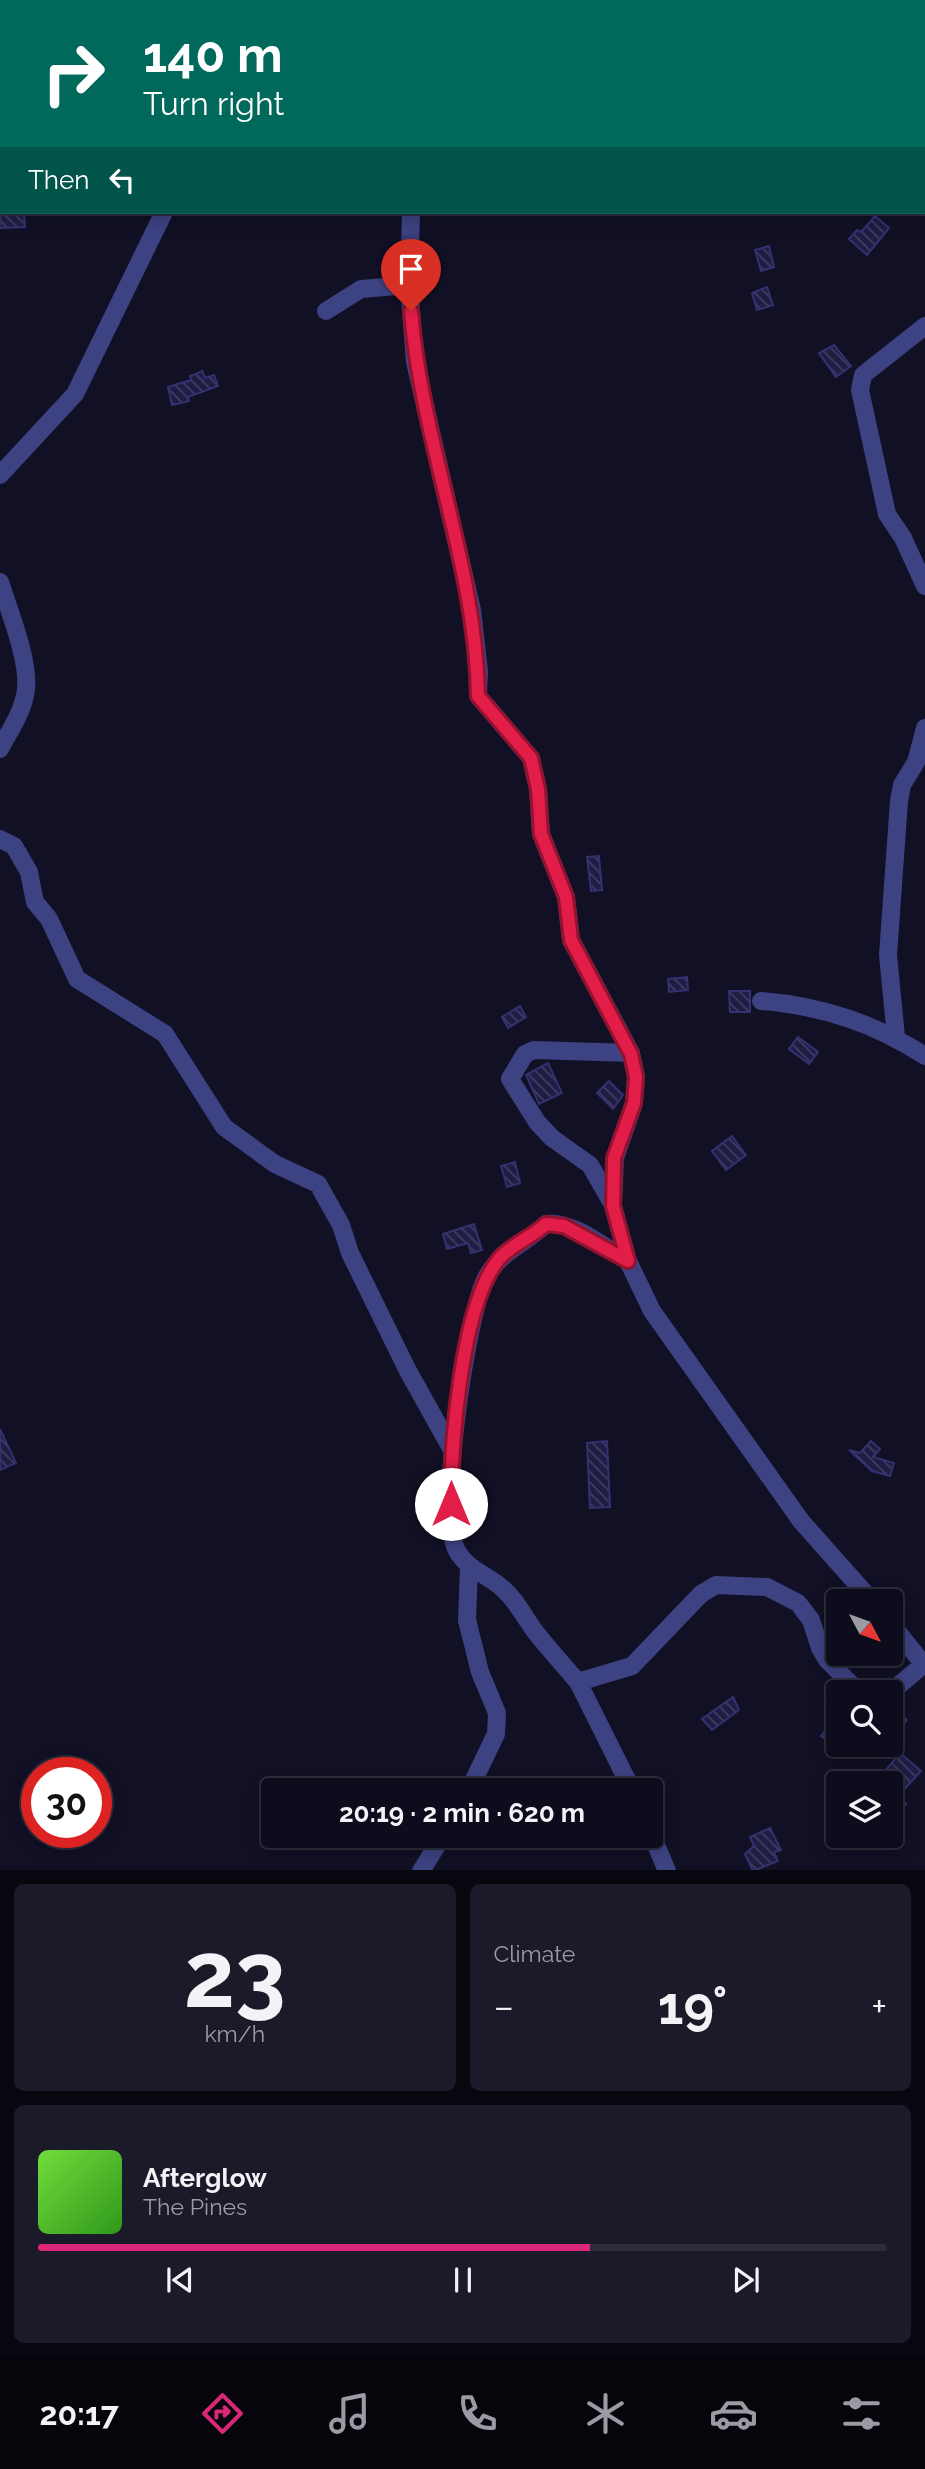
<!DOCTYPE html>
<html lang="en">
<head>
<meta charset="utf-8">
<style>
	:root { --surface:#0d0c1c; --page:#1b1a29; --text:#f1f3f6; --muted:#9a9ba3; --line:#2d2c3b; --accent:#db2777 }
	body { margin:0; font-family:Raleway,sans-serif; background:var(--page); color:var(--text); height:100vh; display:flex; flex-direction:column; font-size:26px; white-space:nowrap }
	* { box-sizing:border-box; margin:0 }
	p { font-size:23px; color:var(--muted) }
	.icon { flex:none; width:38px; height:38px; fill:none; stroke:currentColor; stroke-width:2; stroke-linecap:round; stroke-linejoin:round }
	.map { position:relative; height:1870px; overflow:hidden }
	.side { display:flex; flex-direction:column; gap:14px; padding:14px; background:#07070f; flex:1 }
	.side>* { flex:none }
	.guide { position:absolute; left:0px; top:0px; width:926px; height:214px; box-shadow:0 4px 18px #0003,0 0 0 2px var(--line); background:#00695c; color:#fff; overflow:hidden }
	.needle { width:46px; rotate:131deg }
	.fabs { position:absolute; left:826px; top:1589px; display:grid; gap:14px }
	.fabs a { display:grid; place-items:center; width:77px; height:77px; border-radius:7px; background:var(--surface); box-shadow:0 4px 18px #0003,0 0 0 2px var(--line); font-size:35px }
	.speed { position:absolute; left:21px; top:1757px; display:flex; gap:14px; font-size:35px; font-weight:700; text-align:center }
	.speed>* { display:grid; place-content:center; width:91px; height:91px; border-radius:50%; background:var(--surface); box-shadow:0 4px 18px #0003,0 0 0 2px var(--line); line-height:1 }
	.speed .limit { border:10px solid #d22; background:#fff; color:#111 }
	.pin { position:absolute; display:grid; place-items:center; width:60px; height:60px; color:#fff; margin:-72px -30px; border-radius:50% 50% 50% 0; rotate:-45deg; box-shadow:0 0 7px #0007 }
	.pin .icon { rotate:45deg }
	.me { position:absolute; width:77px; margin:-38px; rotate:0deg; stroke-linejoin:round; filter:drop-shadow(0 0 5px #0008) }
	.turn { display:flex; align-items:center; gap:24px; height:147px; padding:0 28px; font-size:32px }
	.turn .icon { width:91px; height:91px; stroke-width:2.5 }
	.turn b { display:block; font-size:49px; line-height:60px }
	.then { display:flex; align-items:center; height:66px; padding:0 28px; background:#0003; gap:14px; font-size:26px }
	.big { font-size:52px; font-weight:700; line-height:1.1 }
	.side .tile { flex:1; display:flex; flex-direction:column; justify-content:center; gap:10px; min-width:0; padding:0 24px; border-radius:10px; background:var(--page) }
	.side .dial { align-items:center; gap:0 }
	.dial b { font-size:91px; line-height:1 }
	.song { display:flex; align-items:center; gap:21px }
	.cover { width:84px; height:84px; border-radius:10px; background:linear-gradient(135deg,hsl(100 70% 55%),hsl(110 70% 35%)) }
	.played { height:7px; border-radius:4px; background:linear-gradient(90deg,var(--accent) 65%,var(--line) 65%) }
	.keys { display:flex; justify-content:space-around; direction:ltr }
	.heat { display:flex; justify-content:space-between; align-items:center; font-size:38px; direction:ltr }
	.side .tiles { flex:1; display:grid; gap:14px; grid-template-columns:1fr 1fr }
	.tile:last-child { grid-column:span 2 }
	.trip { position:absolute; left:261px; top:1778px; width:402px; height:70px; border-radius:7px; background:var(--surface); box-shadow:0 4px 18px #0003,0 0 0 2px var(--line); font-weight:700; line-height:70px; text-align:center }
	.menu { display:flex; height:112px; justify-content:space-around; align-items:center; background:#05050b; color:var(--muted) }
	.menu .icon { width:49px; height:49px }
	.menu .on { color:var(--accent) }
	.menu b { font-size:32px; color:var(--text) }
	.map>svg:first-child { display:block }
	.building { fill:url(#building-back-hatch); stroke:#353070; stroke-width:2 }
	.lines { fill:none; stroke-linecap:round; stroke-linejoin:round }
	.minor { stroke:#3d4282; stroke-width:18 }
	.route-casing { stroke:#92132f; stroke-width:18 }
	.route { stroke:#e11d48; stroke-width:12 }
</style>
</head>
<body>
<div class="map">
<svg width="925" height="1871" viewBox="0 0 925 1871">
	<defs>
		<pattern id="building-back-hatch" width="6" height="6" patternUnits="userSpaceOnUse" patternTransform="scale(1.75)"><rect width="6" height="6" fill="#201d45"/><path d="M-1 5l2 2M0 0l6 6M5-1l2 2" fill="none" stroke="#403d61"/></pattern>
	</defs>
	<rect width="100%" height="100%" fill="#111025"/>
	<path class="building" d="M 24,212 L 25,227 L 0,228 L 0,214 Z
		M 875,216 L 889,228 L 867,255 L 849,239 L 857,230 L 861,232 Z
		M 769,246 L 774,267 L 761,271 L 755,250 Z
		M 767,287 L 773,305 L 757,310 L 752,293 Z
		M 834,345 L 851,366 L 836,377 L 819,353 Z
		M 202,371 L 205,378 L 214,375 L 218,386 L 188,397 L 189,401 L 172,405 L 168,387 L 191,380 L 190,376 Z
		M 599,856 L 602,890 L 591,891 L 587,857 Z
		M 687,977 L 688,990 L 669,992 L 668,979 Z
		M 729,991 L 750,991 L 750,1012 L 730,1012 Z
		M 520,1006 L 526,1017 L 508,1028 L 502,1017 Z
		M 798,1037 L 818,1052 L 809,1064 L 789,1049 Z
		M 548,1063 L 562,1093 L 539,1104 L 526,1075 Z
		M 609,1081 L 623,1095 L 613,1109 L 597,1093 Z
		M 732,1136 L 746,1155 L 726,1170 L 712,1151 Z
		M 515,1162 L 520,1183 L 507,1187 L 501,1166 Z
		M 474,1224 L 482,1250 L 471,1253 L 468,1243 L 447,1249 L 443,1234 Z
		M 0,1429 L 16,1463 L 0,1470 Z
		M 607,1441 L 610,1507 L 590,1508 L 587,1443 Z
		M 871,1441 L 880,1449 L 873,1457 L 894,1463 L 890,1476 L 872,1471 L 849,1450 L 860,1453 Z
		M 733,1697 L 739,1710 L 712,1730 L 702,1719 Z
		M 891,1706 L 907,1720 L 891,1738 Z
		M 838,1714 L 838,1749 L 821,1736 Z
		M 900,1753 L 921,1771 L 897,1797 L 906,1804 L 891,1820 L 891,1783 L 879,1778 Z
		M 770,1828 L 781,1850 L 774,1852 L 778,1861 L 753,1871 L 745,1854 L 754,1846 L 750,1837 Z"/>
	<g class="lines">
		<path class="minor" d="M 610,0 L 618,2
			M 221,2 L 221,0
			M 423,2 L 423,0
			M 575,2 L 593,0
			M 924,129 L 925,128
			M 924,201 L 925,202
			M 411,212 L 409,285 L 415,362 L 472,610 L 479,671 L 478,696 L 531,758 L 538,789 L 541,834 L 566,897 L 571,940 L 631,1053 L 636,1077 L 634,1103 L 615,1158 L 613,1206 L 628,1261 L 652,1311 L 801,1521 L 872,1601
			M 326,311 L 361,289 L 409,285
			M 925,326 L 863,375 L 860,390 L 887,514 L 903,538 L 925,586
			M 0,475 L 75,394 L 164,212
			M 0,582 C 9,611 29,659 26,689 C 24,710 10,730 0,749
			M 0,839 L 14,846 L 29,872 L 35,902 L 49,919 L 77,979 L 165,1034 L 224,1127 L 275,1164 L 318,1184 L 341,1225 L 350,1253 L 408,1371 L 451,1448
			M 761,1001 C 822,1006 874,1023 925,1056
			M 896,1037 L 888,955 L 899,801 L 902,785 L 916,762 L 925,728
			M 612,1203 L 590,1165 L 552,1138 L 537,1122 L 510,1079 L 525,1054 L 534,1050 L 631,1053
			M 628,1261 C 606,1249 573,1220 546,1224 C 525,1244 498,1252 485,1280 C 466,1320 437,1515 457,1551 C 468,1570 486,1574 501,1587 C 517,1600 525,1619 537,1634 C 550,1650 564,1666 578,1682 L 632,1666 L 701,1594 L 716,1585 L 767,1587 L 798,1603 L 811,1620 L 820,1648 L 827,1660 L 859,1692
			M 891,1624 L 925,1666
			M 578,1682 L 632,1790
			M 891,1692 L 923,1665
			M 469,1790 L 496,1734 L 497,1713 L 480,1672 L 467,1620 L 469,1568
			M 651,1833 L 667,1871
			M 421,1871 L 443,1836"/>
	</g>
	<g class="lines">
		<g class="route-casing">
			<path id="route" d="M 411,311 C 421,441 476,565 478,696 L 531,758 L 538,789 L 541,834 L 566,897 L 571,940 L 631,1054 L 636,1077 L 634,1103 L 614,1158 L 613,1206 L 628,1261 L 564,1226 L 546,1224 C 532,1237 512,1244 499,1259 C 461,1305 451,1444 451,1504"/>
		</g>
		<use href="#route" class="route"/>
	</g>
</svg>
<div class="fabs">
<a><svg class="needle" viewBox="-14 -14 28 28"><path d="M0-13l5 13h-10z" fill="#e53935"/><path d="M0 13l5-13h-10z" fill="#9a9ba3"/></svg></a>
<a><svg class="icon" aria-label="search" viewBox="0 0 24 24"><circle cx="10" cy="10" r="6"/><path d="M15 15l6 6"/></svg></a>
<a><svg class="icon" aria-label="layers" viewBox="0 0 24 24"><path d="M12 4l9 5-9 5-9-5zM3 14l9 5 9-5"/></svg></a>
</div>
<div class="speed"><div class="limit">30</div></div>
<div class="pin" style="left:411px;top:311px;background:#d93025"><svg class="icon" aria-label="arrive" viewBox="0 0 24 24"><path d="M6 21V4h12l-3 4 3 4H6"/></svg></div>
<svg class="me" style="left:451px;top:1504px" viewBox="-20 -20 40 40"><circle r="19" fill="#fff"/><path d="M0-13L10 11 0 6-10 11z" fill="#e11d48"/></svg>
<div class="trip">20:19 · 2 min · 620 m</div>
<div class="guide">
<div class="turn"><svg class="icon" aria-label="right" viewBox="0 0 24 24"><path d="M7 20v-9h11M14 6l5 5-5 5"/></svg><div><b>140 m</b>Turn right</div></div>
<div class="then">Then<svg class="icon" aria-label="left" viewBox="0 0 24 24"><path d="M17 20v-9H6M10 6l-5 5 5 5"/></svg></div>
</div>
</div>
<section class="side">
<div class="tiles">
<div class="tile dial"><b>23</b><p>km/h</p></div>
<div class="tile"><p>Climate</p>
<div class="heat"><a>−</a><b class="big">19°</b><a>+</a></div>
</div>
<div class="tile">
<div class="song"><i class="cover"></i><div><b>Afterglow</b><p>The Pines</p></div></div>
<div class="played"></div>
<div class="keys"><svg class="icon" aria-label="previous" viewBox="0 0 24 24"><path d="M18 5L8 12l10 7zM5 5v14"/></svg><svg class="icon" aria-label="pause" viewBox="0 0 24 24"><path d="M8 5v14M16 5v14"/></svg><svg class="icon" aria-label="next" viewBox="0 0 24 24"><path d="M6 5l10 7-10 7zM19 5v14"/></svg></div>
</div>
</div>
</section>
<nav class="menu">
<b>20:17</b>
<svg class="icon on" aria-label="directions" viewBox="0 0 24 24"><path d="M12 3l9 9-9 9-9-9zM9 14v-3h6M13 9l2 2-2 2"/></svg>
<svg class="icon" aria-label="music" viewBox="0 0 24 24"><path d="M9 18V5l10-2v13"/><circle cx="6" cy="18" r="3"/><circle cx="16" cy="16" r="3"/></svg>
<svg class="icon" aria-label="phone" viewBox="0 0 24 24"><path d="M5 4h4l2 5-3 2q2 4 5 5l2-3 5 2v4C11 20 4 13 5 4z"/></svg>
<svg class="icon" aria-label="climate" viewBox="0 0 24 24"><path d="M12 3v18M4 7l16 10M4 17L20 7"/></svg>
<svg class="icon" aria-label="car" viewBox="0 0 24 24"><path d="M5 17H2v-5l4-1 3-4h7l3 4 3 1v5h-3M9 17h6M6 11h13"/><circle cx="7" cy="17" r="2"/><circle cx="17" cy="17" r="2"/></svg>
<svg class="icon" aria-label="filters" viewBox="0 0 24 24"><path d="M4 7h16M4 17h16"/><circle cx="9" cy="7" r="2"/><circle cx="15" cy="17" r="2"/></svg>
</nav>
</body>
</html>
